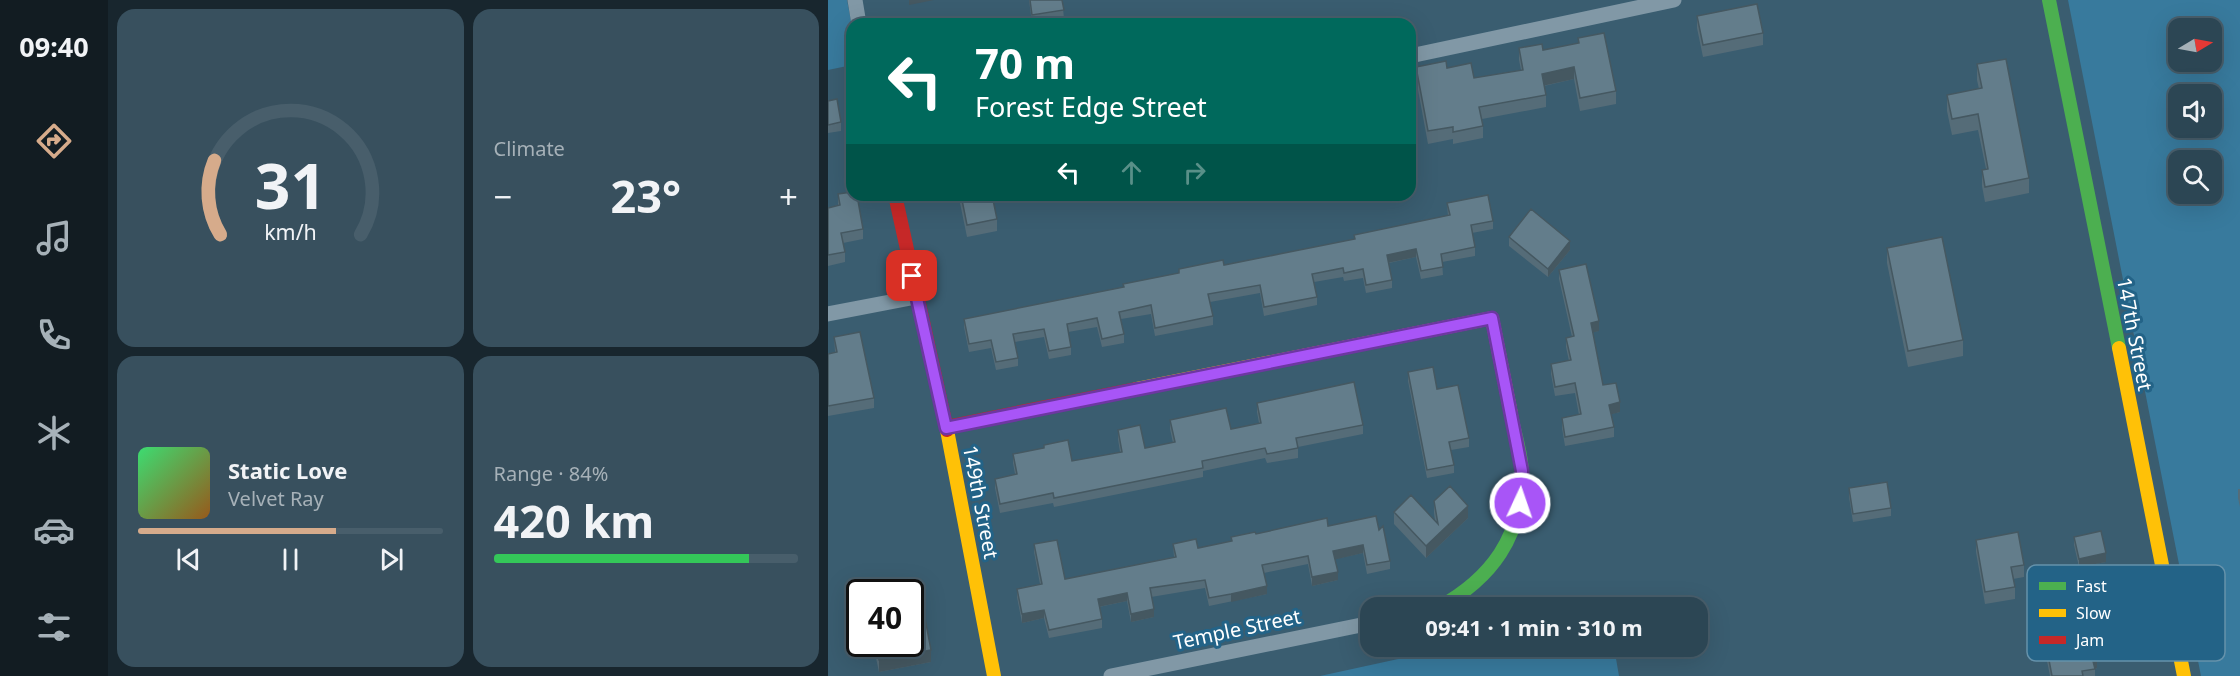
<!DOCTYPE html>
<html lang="en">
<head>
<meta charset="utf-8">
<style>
	:root { --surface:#2c4654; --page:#38505e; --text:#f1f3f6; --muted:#a6b1b8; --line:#485e6b; --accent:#d6ab8b }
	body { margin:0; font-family:"Noto Sans",sans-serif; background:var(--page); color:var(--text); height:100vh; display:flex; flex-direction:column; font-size:22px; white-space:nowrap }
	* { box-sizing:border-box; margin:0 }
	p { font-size:20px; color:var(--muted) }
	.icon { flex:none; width:33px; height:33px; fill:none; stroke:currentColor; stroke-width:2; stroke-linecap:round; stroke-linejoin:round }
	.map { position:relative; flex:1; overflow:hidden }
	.drawer { display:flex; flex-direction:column; gap:9px; padding:9px; background:#18262e; width:720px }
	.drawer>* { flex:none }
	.hud { position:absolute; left:18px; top:18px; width:570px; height:183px; border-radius:18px; box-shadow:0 6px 24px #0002,0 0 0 2px var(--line); background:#00695c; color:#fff; overflow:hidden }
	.needle { width:39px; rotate:80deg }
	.tools { position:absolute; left:1340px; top:18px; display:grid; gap:12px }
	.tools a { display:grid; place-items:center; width:54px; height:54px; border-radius:12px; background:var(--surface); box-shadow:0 6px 24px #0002,0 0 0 2px var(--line); font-size:30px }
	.speed { position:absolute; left:18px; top:579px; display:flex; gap:12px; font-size:30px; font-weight:700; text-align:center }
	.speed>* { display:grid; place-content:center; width:78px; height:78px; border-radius:50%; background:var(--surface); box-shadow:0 6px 24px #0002,0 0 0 2px var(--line); line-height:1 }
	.speed .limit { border:3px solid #111; border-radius:9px; background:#fff; color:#111 }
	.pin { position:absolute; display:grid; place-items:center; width:51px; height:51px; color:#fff; margin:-26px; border-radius:12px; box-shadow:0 3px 9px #0006 }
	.me { position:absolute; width:66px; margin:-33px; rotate:3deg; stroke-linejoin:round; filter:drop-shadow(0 0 4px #0008) }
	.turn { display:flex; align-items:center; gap:21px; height:126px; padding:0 30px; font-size:27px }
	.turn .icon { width:78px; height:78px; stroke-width:2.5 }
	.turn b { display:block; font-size:42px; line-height:51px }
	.lanes { display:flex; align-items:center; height:57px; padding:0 30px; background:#0003; justify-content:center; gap:30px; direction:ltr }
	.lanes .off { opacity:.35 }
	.big { font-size:45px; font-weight:700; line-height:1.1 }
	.drawer .card { flex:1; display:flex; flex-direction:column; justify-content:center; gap:9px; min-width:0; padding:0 21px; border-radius:18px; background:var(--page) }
	.drawer .dial { align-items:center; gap:0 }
	.dial svg { height:156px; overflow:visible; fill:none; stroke:var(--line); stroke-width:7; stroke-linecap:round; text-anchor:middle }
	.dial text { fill:var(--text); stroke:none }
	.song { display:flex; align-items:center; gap:18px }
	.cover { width:72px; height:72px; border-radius:9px; background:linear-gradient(135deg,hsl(140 70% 55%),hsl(30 70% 35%)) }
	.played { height:6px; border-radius:3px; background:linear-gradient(90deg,var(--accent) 65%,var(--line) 65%) }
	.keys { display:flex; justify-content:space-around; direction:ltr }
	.heat { display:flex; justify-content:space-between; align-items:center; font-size:33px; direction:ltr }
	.charge { height:9px; border-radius:4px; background:linear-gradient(90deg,#34c759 84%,var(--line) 0) }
	.drawer .tiles { flex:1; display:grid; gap:9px; grid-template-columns:repeat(2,1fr) }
	.trip { position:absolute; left:532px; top:597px; width:348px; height:60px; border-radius:18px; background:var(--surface); box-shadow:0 6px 24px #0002,0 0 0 2px var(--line); font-weight:700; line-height:60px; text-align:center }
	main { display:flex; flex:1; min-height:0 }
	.tab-bar { display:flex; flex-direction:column; width:108px; justify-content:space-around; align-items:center; background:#121c22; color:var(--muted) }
	.tab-bar .icon { width:42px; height:42px }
	.tab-bar .on { color:var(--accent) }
	.tab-bar b { font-size:27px; color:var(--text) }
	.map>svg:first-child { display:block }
	.green { fill:#387a9d; fill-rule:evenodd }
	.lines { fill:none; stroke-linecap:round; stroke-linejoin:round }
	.street { stroke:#8198a6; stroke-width:15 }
	.fast { stroke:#4caf50; stroke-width:14 }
	.slow { stroke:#ffc107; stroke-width:14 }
	.jam { stroke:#c62828; stroke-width:14 }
	.wall { fill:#556c78 }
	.shaded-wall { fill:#455861 }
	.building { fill:#637d8b; stroke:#455861; stroke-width:1.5 }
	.route-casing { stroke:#6d37a1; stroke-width:15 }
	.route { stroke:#a855f7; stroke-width:10 }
	.labels { text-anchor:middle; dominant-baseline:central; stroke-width:6; stroke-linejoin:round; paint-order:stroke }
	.street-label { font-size:20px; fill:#fff; stroke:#236387 }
	.key { fill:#236387; stroke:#6592ab; stroke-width:1.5 }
	.key-label { font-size:16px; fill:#fff }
</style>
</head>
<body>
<main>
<nav class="tab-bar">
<b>09:40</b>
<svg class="icon on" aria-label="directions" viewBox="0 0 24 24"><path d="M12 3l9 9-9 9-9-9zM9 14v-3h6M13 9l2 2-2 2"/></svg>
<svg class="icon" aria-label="music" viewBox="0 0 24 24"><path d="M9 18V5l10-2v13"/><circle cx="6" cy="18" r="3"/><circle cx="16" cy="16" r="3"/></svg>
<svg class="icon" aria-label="phone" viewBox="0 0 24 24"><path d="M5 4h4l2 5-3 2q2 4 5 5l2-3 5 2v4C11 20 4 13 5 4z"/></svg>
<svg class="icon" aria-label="climate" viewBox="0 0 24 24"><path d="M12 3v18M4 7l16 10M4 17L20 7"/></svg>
<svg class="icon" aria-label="car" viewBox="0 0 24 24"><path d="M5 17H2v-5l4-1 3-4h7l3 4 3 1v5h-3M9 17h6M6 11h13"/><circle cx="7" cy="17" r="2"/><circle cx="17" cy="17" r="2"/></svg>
<svg class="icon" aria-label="filters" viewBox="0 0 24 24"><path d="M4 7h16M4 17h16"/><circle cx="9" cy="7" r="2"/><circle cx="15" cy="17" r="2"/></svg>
</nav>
<section class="drawer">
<div class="tiles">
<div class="card dial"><svg viewBox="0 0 100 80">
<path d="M14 69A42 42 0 1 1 86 69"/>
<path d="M14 69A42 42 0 0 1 11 31" stroke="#d6ab8b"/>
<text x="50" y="56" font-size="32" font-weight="700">31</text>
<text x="50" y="72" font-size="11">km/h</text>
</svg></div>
<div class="card"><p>Climate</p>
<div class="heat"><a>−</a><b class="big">23°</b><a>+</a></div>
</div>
<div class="card">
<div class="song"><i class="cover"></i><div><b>Static Love</b><p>Velvet Ray</p></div></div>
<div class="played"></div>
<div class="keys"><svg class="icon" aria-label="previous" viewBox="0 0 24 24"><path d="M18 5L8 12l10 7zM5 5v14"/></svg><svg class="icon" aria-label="pause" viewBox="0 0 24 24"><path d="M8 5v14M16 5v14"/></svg><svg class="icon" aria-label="next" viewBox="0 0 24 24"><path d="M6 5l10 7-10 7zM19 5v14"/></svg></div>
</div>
<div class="card"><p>Range · 84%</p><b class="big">420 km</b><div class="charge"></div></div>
</div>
</section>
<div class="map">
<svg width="1412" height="676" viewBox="0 0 1412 676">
	<rect width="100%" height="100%" fill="#3a5d70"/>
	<path class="green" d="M 0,0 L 19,0 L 24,26 L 24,65 L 0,70 Z
		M 1240,0 L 1412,0 L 1412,676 L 1373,676 ZM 1350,28 L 1383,28 L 1383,62 L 1350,62 ZM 1350,94 L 1383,94 L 1383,128 L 1350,128 ZM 1350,160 L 1383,160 L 1383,194 L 1350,194 Z
		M 630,646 L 786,647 L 791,676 L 492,676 Z"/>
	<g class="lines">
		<path class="street" d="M 27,0 L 31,24
			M 582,56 L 846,0
			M 0,314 L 88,297
			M 283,676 L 543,623"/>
		<path class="fast" d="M 1221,0 L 1291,348
			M 610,608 C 664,578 694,537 694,473 C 694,454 686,433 683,414"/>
		<path class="slow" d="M 1291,348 L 1356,676
			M 308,389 L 664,318 L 683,414
			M 119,430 L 166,676"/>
		<path class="jam" d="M 67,195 L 119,430
			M 118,427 L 308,389"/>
	</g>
	<path class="wall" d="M 201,0 L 234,0 L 236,18 L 204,23 Z
		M 869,16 L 935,33 L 935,45 L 875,57 L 869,28 Z
		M 750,38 L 788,91 L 788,104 L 752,111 L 746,79 L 716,86 L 718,95 L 718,107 L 654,119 L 655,126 L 655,138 L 625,144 L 625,139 L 600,144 L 588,79 L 588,67 L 619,68 L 646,78 L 693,70 L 691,60 L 691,48 L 715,50 L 750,43 Z
		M 1149,64 L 1201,178 L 1201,193 L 1157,202 L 1154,186 L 1154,170 L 1158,169 L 1150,130 L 1124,135 L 1119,111 L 1119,95 L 1151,89 L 1149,80 Z
		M 0,101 L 13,122 L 13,131 L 0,133 Z
		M 10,194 L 35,229 L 35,239 L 15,243 L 17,252 L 17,262 L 0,266 L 0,208 L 10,205 Z
		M 132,195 L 164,195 L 169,219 L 169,231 L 139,237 L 132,203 Z
		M 619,203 L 665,221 L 665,229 L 644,233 L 647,247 L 647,256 L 614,262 L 615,275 L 593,279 L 588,257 L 561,263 L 564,280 L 564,288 L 538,293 L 535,278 L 516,281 L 515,277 L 486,282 L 489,297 L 489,305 L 436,316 L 432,293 L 382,302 L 385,316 L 385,325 L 327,336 L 323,314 L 293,319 L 296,334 L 296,343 L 274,347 L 269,327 L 240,332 L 243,347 L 243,355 L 221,359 L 216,337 L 187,342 L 190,358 L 190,366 L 168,370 L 163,348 L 141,352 L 136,327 L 136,319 L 295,287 L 351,273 L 351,269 L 396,265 L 526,239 L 526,235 L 620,216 Z
		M 681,237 L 742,250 L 720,277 L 681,246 Z
		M 1059,248 L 1135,340 L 1135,356 L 1080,367 L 1059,263 Z
		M 731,270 L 771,331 L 765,332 L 775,385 L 792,412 L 783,414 L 786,427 L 786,437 L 737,446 L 734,428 L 734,418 L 751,415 L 747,393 L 727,396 L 723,374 L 723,364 L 741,361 L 738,347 L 738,338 L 744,337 L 731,279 Z
		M 6,337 L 46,398 L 46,408 L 0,416 L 0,354 L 7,352 Z
		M 580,372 L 609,389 L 641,438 L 641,447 L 623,450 L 626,465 L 626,473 L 599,478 L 580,381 Z
		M 429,403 L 535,425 L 535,434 L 470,447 L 470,458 L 439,463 L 437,458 L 375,471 L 375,477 L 226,507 L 225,503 L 172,513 L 167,488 L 167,479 L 187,474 L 185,463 L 185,454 L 244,461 L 292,452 L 290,439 L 290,430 L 317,448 L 345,443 L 342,429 L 342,420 L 403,429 L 431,423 L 429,412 Z
		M 1021,488 L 1063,508 L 1063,516 L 1025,522 L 1021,497 Z
		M 1410,489 L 1412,489 L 1412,507 L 1410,498 Z
		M 606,501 L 640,518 L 598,558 L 566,524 L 566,512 L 607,521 L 606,513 Z
		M 500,526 L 551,530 L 562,561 L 562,569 L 539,574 L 535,553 L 507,559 L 510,580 L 484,586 L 480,564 L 436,573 L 439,594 L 381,606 L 377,588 L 323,597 L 326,617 L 303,622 L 299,601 L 271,607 L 274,619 L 274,628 L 221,638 L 216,618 L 194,623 L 189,597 L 189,589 L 212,584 L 206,552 L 206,544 L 237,579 L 346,557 L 345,544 L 370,548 L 403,541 L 403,537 Z
		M 1246,537 L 1278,562 L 1251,567 L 1246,545 Z
		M 1148,540 L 1196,565 L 1196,577 L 1185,579 L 1187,587 L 1187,599 L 1157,604 L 1148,552 Z
		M 1217,639 L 1269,668 L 1267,669 L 1267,676 L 1222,676 L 1217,651 Z
		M 45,644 L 82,644 L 103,662 L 51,672 Z"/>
	<path class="shaded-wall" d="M 81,0 L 106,0 L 81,5 Z
		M 746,67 L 746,79 L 714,86 L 714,74 Z
		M 742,241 L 742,250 L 720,277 L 720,269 Z
		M 588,249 L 588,257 L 559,263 L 559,255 Z
		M 771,321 L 771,331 L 763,333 L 763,323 Z
		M 792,402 L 792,412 L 781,415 L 781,405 Z
		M 640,506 L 640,518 L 598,558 L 598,546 Z
		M 535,545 L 535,553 L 505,560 L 505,551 Z
		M 1278,553 L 1278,562 L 1251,567 L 1251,559 Z
		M 510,572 L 510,580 L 484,586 L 484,577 Z
		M 439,586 L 439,594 L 403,602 L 403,594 Z
		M 299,593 L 299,601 L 270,607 L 270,599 Z
		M 326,609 L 326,617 L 303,622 L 303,614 Z
		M 216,610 L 216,618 L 194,623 L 194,614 Z
		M 103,650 L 103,662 L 51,672 L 51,660 Z
		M 1269,656 L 1269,668 L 1264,670 L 1264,657 Z"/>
	<path class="building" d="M 202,0 L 234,0 L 236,10 L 204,15 Z
		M 929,4 L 935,33 L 875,45 L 869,16 Z
		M 776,33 L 788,91 L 752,98 L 746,67 L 714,74 L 718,95 L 651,107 L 655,126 L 625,132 L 625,127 L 600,131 L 588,67 L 618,61 L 619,68 L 643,63 L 646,78 L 695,70 L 691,48 L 714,44 L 715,50 L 751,43 L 750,38 Z
		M 1178,59 L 1201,178 L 1157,187 L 1154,170 L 1160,169 L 1150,114 L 1124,119 L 1119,95 L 1154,88 L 1149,64 Z
		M 9,99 L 13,122 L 0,125 L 0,101 Z
		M 24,192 L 24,195 L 29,195 L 35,229 L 13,233 L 17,252 L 0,255 L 0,208 L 12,205 L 10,194 Z
		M 133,195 L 164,195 L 169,219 L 139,225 Z
		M 660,195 L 665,221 L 643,225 L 647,247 L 613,254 L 615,267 L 593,271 L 588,249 L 559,255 L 564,280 L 538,285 L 535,269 L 516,273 L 515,268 L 484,274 L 489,297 L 436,307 L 432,285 L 380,294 L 385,316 L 327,328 L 323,305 L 291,312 L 296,334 L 274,339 L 269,318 L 239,324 L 243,347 L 221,351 L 216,329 L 185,334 L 190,358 L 168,362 L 163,340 L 141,344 L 136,319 L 296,287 L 295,284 L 351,273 L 351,269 L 395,260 L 396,265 L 527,239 L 526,235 L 622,215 L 619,203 Z
		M 703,209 L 742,241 L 720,269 L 681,237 Z
		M 1114,237 L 1135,340 L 1080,351 L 1059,248 Z
		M 758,264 L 771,321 L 763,323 L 775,385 L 788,383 L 792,402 L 781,405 L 786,427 L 737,437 L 734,418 L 753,414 L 747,383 L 727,387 L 723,364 L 743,360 L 738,338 L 746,336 L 731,270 Z
		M 32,332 L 46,398 L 0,406 L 0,354 L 9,352 L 6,337 Z
		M 605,367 L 609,389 L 630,385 L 641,438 L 621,442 L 626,465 L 599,470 L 580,372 Z
		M 526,382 L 535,425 L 468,438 L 470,448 L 439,454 L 437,448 L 374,461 L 375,468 L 226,498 L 225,493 L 172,504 L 167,479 L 189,474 L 185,454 L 216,448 L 216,445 L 240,440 L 244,461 L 294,452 L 290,430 L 312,425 L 317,448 L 347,442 L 342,420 L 398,408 L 403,429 L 433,423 L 429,403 Z
		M 1059,482 L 1063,508 L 1025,514 L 1021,488 Z
		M 622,486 L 640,506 L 598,546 L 566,512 L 583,495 L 610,524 L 606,501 Z
		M 548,516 L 551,530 L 555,526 L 562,561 L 539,565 L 535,545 L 505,551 L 510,572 L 484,577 L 480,556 L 434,565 L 439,586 L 403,594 L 381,598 L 377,580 L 322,588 L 326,609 L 303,614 L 299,593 L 270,599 L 274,619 L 221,630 L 216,610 L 194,614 L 189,589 L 214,584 L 206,544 L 229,540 L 237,579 L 348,557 L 345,544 L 368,539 L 370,548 L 404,541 L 403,537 L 427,532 L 428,534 L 499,518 L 500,526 Z
		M 1273,531 L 1278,553 L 1251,559 L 1246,537 Z
		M 1190,532 L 1196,565 L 1183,567 L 1187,587 L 1157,592 L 1148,540 Z
		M 93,597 L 103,650 L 51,660 L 47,644 L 82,644 L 82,599 Z
		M 1264,630 L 1269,656 L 1264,657 L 1267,669 L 1254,671 L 1255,676 L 1224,676 L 1217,639 Z"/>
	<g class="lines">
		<g class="route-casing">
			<path id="route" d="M 84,276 L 118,428 L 664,318 L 694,471 L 692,503"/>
		</g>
		<use href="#route" class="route"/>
	</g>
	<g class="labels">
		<g class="street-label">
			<text transform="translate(1307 334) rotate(79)">147th Street</text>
			<text transform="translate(153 502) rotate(79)">149th Street</text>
			<text transform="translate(409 629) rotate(-12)">Temple Street</text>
		</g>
	</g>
	<rect x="1199" y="565" width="198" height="96" rx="9" class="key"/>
	<rect x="1211" y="582" width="27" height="8" fill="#4caf50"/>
	<rect x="1211" y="609" width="27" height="8" fill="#ffc107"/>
	<rect x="1211" y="636" width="27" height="8" fill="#c62828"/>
	<g class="key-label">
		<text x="1248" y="592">Fast</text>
		<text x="1248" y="619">Slow</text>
		<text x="1248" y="646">Jam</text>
	</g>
</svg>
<div class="tools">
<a><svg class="needle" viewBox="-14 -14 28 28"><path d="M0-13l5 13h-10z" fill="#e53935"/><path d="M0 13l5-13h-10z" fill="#a6b1b8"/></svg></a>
<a><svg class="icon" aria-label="sound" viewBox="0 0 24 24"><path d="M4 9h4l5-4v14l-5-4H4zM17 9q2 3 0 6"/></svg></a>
<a><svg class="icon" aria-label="search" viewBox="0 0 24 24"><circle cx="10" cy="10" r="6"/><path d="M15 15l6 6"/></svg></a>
</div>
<div class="speed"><div class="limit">40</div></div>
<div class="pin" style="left:84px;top:276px;background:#d93025"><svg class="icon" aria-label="arrive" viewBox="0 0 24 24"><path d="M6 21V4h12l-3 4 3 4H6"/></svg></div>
<svg class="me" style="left:692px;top:503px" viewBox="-20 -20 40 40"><circle r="17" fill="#a855f7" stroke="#fff" stroke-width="3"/><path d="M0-11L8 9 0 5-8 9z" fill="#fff"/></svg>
<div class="trip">09:41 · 1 min · 310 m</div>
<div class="hud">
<div class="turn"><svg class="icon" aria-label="left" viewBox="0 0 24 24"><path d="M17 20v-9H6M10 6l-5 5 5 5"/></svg><div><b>70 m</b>Forest Edge Street</div></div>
<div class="lanes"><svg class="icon" aria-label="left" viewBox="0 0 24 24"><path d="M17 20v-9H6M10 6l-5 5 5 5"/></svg><svg class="icon off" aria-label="ahead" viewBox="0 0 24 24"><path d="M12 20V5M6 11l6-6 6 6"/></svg><svg class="icon off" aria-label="right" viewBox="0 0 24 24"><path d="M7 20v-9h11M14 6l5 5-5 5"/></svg></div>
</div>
</div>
</main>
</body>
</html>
